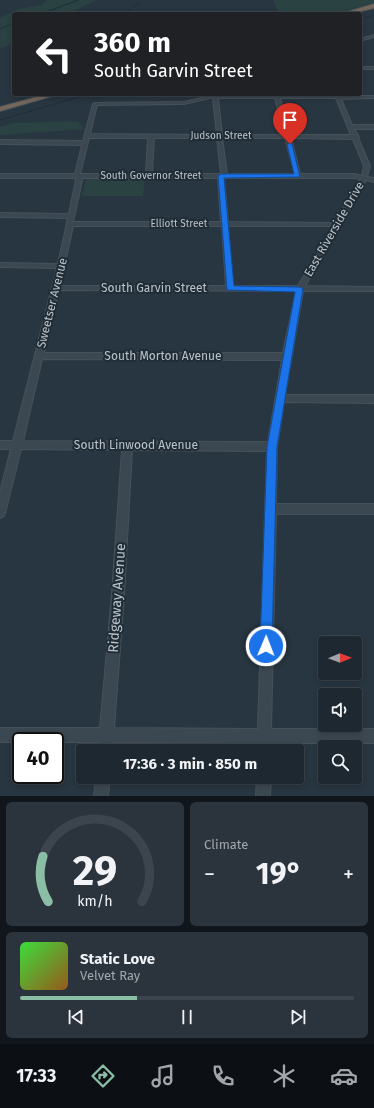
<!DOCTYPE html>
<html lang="en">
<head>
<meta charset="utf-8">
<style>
	:root { --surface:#1e2831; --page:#2b343d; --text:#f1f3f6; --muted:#a1a6ab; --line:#3c444d; --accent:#8abfa5 }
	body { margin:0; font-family:"Fira Sans",sans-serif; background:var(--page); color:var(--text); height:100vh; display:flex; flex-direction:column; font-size:15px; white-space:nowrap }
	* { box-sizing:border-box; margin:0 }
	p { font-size:13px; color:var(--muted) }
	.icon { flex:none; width:22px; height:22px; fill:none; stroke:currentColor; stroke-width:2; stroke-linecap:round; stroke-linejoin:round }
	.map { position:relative; height:796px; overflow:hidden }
	.sheet { display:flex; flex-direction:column; gap:6px; padding:6px; background:#10161b; flex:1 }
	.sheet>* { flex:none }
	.hud { position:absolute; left:12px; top:12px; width:350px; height:84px; border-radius:4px; box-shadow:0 2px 6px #0003,0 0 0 1px var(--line); background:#202124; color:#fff; overflow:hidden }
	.needle { width:26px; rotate:89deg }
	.fabs { position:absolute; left:318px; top:636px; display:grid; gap:8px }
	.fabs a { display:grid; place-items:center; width:44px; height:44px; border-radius:4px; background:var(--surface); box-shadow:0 2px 6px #0003,0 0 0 1px var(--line); font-size:20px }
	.speed { position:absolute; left:12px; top:732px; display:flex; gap:8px; font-size:20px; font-weight:700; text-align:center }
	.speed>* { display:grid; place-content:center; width:52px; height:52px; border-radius:50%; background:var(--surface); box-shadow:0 2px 6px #0003,0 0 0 1px var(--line); line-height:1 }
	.speed .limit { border:2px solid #111; border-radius:6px; background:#fff; color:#111 }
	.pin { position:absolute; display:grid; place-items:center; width:34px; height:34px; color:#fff; margin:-41px -17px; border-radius:50% 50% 50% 0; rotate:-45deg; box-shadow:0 0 4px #0007 }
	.pin .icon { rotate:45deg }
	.me { position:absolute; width:44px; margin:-22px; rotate:1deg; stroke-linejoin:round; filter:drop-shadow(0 0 3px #0008) }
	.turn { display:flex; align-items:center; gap:14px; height:84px; padding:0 16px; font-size:18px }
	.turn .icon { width:52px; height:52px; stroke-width:2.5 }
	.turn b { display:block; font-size:28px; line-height:34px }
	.big { font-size:30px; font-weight:700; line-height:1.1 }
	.sheet .widget { flex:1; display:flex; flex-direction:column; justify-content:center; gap:6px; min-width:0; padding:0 14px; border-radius:6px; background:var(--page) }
	.sheet .dial { align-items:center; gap:0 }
	.dial svg { height:104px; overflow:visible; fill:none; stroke:var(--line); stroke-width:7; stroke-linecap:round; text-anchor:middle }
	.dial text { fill:var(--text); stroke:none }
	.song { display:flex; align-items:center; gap:12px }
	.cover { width:48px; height:48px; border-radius:6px; background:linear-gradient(135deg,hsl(120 70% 55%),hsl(30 70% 35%)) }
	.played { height:4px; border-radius:2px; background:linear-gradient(90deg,var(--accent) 35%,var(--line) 35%) }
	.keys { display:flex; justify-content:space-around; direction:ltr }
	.heat { display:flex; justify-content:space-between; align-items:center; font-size:22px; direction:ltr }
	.sheet .tiles { flex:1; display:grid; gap:6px; grid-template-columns:1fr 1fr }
	.widget:last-child { grid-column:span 2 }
	.trip { position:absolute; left:76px; top:744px; width:228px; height:40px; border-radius:4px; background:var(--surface); box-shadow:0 2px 6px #0003,0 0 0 1px var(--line); font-weight:700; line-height:40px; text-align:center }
	.tab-bar { display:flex; height:64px; justify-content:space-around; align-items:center; background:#0c1014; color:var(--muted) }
	.tab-bar .icon { width:28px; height:28px }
	.tab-bar .active { color:var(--accent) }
	.tab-bar b { font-size:18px; color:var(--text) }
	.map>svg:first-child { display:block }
	.green { fill:#2a4242 }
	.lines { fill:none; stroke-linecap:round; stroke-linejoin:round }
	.stream { stroke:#1b2f3f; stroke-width:1 }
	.minor-casing { stroke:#46515a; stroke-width:2 }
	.highway-casing { stroke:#47535b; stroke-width:2 }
	.minor { fill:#3c4851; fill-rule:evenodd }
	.highway { fill:#77675a; fill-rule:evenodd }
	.route { fill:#1a73e8; stroke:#114b97 }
	.labels { text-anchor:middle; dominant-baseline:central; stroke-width:4; stroke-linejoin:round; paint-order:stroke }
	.far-street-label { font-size:10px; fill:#b9c3cb; stroke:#212d36 }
	.street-label { font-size:12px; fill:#b9c3cb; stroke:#212d36 }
	.near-street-label { font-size:14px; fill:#b9c3cb; stroke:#212d36 }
</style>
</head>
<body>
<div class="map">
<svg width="374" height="796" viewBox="0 0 374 796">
	<rect width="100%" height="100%" fill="#283641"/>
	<path class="green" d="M 47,0 L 96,0 L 68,14 L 14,14 L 14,42 L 0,49 L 0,18 L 18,9 L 42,5 Z
		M 273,0 L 374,0 L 374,3 L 333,14 L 287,14 L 278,12 Z
		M 78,121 L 84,129 L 0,135 L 0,127 L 13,123 Z
		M 145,178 L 143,196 L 82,196 L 86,179 Z"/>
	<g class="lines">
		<path class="stream" d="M 41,14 L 78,0
			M 124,14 L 140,2
			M 360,19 L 374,15
			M 0,29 L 14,23
			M 97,99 L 98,94
			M 0,120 L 89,94"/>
		<g class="minor-casing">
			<path id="minor" d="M 374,35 L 374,37 L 360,41 L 360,39 Z
				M 360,67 L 374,67 L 374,69 L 360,69 Z
				M 334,94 L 338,94 L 340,96 L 374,96 L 374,98 L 341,99 L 352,125 L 374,125 L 374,129 L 354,129 L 359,137 L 358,138 L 370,166 L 367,177 L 374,178 L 374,182 L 366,180 L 305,286 L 374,287 L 374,291 L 303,291 L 285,395 L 374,395 L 374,403 L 284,402 L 277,447 L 276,504 L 374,504 L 374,514 L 276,514 L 271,729 L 374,729 L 374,743 L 271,743 L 271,751 L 257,751 L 257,743 L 113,742 L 112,751 L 98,751 L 99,742 L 0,742 L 0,728 L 100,728 L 112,594 L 122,450 L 21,449 L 5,513 L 4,516 L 0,518 L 0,492 L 11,449 L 0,449 L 0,441 L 13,441 L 57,268 L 0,267 L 0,263 L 58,264 L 68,218 L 0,217 L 0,213 L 69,214 L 76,180 L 75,178 L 0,178 L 0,174 L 75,174 L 82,145 L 0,144 L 0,140 L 83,141 L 93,104 L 95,103 L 184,102 L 210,96 L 334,96 ZM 210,98 L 213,98 L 217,135 L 90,134 L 97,105 L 184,104 ZM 218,98 L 275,98 L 284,135 L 222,135 ZM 280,98 L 336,98 L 351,135 L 290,135 ZM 89,138 L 148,138 L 146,174 L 80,174 ZM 154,138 L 217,138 L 221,174 L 152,174 ZM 222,138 L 285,138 L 295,174 L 227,174 ZM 291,138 L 353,139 L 364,166 L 362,176 L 355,174 L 300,174 ZM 81,178 L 218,178 L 221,222 L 73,222 L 82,180 ZM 224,178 L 355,178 L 360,179 L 335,223 L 228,222 ZM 73,226 L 222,226 L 226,286 L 60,286 ZM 228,226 L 329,226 L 333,227 L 298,286 L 233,286 ZM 59,290 L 296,291 L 283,353 L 44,353 ZM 42,359 L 282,360 L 268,442 L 23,441 ZM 132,450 L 267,451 L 258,729 L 114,728 L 124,594 Z
				M 96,777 L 110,777 L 108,796 L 94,796 Z
				M 257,777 L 271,777 L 270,796 L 256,796 Z"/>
		</g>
		<g class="highway-casing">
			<path id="highway" d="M 374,4 L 374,8 L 349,14 L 340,14 Z
				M 48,94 L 59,94 L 0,111 L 0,107 Z"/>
		</g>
		<use href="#minor" class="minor"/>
		<use href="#highway" class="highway"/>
	</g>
	<path class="route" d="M 290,143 L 292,144 L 300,177 L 224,178 L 234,286 L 300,287 L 303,289 L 277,447 L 272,646 L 271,650 L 266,652 L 262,650 L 260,646 L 267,447 L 295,292 L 227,290 L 218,176 L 221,174 L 294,174 L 287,144 Z"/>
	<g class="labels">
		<g class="far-street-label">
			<text x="221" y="136">Judson Street</text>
			<text x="151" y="176">South Governor Street</text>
			<text x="179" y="224">Elliott Street</text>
		</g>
		<g class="street-label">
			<text transform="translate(334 229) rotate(-60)">East Riverside Drive</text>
			<text x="154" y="288">South Garvin Street</text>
			<text transform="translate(52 303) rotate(-76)">Sweetser Avenue</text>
			<text x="163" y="356">South Morton Avenue</text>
			<text x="136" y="445">South Linwood Avenue</text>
		</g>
		<g class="near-street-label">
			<text transform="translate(117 598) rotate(-86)">Ridgeway Avenue</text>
		</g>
	</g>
</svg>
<div class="fabs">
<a><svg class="needle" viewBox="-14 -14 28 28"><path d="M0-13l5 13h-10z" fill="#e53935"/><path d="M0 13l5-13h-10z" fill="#a1a6ab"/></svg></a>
<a><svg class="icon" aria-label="sound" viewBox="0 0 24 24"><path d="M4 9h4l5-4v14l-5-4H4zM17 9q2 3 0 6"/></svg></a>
<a><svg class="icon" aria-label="search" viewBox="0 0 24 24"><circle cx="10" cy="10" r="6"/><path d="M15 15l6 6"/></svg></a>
</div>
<div class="speed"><div class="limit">40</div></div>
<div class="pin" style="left:290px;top:144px;background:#d93025"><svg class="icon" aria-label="arrive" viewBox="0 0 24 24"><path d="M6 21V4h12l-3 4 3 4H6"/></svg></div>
<svg class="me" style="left:266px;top:646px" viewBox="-20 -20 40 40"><circle r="17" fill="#1a73e8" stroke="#fff" stroke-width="3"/><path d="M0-11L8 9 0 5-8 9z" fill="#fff"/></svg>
<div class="trip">17:36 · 3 min · 850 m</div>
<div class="hud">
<div class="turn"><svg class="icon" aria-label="left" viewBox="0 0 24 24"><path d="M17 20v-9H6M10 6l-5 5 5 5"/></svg><div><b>360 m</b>South Garvin Street</div></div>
</div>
</div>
<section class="sheet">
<div class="tiles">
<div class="widget dial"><svg viewBox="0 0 100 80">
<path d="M14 69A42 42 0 1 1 86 69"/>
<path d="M14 69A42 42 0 0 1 10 34" stroke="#8abfa5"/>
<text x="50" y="56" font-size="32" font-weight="700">29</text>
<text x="50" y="72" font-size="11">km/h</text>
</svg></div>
<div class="widget"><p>Climate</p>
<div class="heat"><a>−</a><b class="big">19°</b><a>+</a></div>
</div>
<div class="widget">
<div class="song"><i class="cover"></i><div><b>Static Love</b><p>Velvet Ray</p></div></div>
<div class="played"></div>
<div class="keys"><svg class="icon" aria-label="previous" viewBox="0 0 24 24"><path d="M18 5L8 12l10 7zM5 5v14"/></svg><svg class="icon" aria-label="pause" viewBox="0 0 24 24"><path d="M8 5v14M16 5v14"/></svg><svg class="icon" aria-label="next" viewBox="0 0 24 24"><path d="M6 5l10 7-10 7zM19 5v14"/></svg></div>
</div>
</div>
</section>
<nav class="tab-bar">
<b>17:33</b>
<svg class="icon active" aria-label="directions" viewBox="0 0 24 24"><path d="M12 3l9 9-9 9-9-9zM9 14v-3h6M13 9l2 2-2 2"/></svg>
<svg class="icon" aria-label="music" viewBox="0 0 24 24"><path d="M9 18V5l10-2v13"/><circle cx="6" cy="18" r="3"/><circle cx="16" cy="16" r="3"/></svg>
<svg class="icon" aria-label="phone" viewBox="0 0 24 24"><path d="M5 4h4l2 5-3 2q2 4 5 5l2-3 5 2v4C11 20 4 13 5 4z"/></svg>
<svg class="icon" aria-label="climate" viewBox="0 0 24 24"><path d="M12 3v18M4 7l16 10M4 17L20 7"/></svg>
<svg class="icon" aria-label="car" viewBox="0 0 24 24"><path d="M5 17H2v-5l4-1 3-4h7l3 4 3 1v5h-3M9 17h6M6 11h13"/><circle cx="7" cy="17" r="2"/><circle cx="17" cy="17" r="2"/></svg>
</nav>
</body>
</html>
